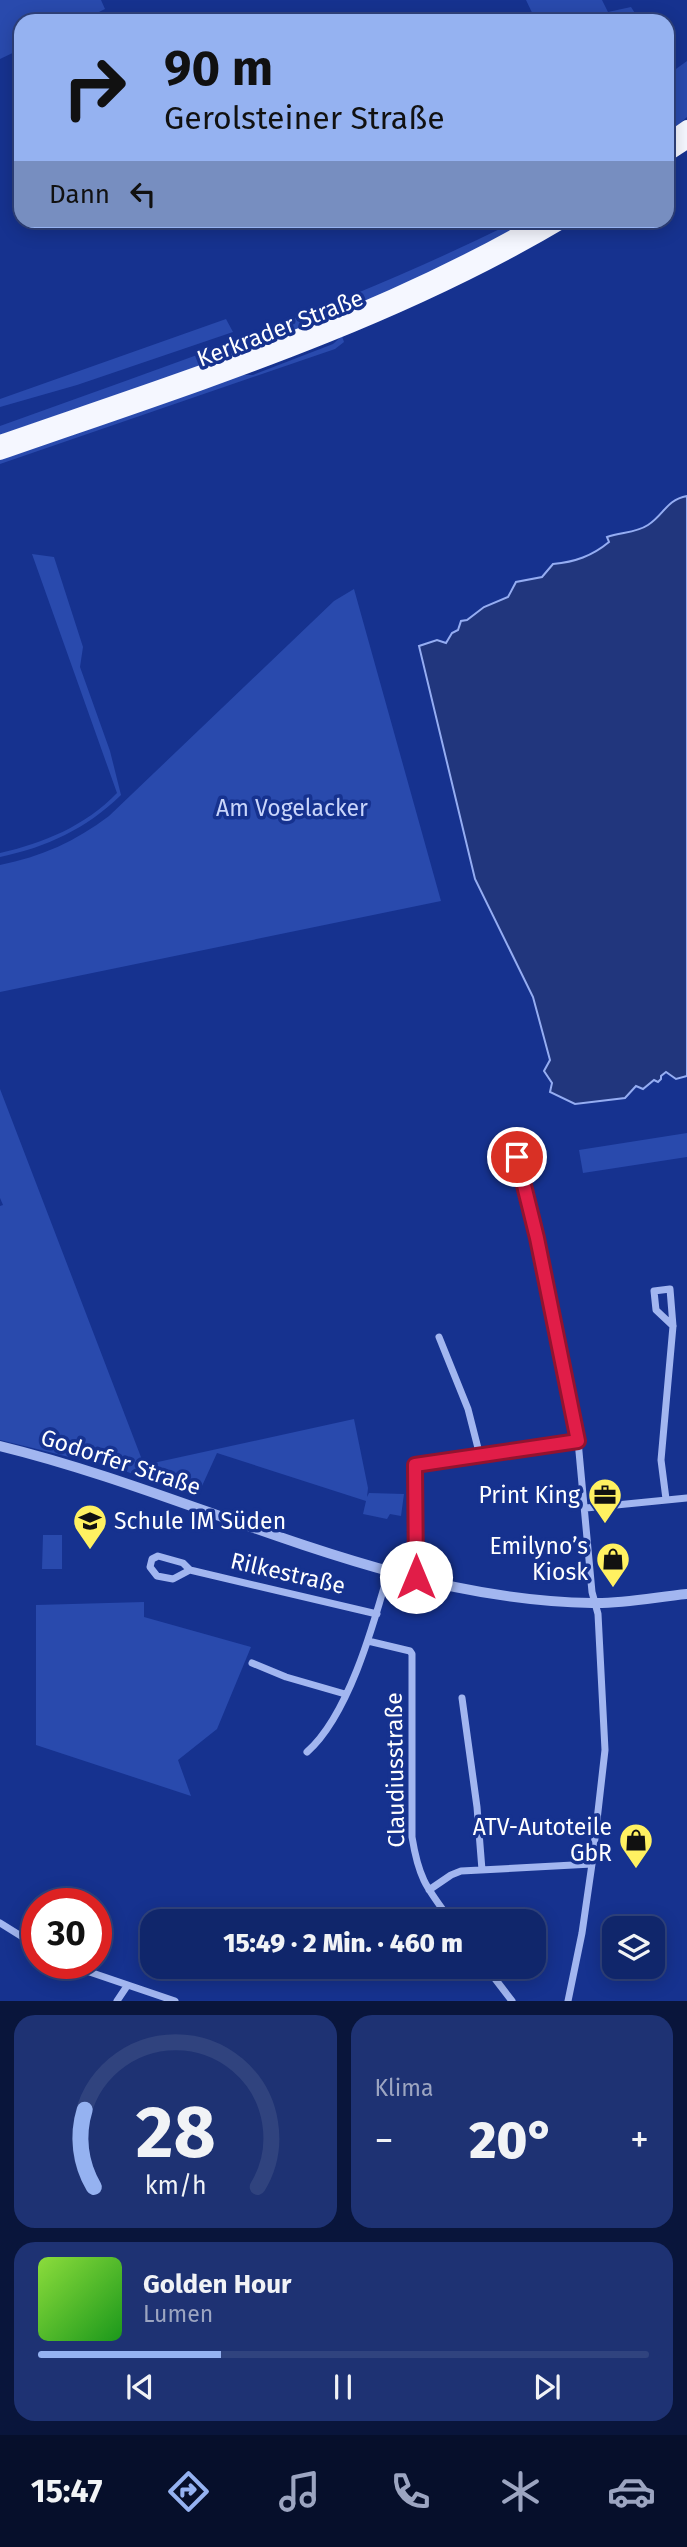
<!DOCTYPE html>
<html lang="de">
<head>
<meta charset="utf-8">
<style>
	:root { --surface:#10266b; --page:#1e3273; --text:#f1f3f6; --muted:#9ca5c1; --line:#30437e; --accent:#95b2f1 }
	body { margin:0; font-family:"Fira Sans",sans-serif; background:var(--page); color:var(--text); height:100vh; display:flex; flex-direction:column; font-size:26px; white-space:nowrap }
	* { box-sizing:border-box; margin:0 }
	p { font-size:23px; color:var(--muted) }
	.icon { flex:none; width:38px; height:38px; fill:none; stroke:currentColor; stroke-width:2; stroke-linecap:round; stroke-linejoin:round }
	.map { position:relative; height:2001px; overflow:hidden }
	.side { display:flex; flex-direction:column; gap:14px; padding:14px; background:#09153b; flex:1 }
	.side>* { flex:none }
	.banner { position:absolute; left:14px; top:14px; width:660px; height:214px; border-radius:21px; box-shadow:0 4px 18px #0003,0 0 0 2px var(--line); background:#95b2f1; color:#111; overflow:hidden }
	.tools { position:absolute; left:602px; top:1916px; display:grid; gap:14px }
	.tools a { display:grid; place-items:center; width:63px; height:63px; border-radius:14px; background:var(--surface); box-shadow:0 4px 18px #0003,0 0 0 2px var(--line); font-size:35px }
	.speed { position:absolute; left:21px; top:1888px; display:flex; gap:14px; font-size:35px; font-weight:700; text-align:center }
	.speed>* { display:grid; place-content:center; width:91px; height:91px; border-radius:50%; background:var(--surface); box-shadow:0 4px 18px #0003,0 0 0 2px var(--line); line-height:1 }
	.speed .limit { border:10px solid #d22; background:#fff; color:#111 }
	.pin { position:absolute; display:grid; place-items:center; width:60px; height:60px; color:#fff; margin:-30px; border:4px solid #fff; border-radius:50%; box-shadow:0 2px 7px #0007 }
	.me { position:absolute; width:77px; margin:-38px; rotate:0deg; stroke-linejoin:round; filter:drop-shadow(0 0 5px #0008) }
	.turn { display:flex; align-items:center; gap:24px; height:147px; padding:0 35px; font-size:32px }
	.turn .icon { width:91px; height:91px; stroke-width:2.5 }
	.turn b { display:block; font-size:49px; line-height:60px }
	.then { display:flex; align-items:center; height:66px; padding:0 35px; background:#0003; gap:14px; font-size:26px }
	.big { font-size:52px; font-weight:800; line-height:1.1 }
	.side .card { flex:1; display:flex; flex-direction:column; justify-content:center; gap:10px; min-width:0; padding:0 24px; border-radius:21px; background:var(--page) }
	.side .dial { align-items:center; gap:0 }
	.dial svg { height:182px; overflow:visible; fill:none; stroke:var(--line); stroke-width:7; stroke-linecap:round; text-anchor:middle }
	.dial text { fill:var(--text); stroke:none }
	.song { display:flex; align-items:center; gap:21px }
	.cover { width:84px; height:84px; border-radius:10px; background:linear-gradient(135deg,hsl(90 70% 55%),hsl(120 70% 35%)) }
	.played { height:7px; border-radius:4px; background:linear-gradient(90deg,var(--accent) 30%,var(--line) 30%) }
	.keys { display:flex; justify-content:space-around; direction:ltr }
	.heat { display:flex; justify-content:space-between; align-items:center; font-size:38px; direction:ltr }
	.side .tiles { flex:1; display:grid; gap:14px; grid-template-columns:1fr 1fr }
	.card:last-child { grid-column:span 2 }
	.trip { position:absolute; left:140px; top:1909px; width:406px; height:70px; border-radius:21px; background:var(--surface); box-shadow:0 4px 18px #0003,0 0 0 2px var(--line); font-weight:800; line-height:70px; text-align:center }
	.dock { display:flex; height:112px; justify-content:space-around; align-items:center; background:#060f2b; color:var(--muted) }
	.dock .icon { width:49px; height:49px }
	.dock .selected { color:var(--accent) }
	.dock b { font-size:32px; color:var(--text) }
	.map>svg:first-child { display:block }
	.green { fill:#294aad }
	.water { fill:#21367d; stroke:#95adf2; stroke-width:2 }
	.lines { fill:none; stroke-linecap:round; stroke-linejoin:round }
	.minor { stroke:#a2b6f0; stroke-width:7 }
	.tertiary { stroke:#a2b6f0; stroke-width:10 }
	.trunk { stroke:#f5f7ff; stroke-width:14 }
	.route-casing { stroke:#92132f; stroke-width:18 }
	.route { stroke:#e11d48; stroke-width:12 }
	.labels { text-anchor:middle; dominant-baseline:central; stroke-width:7; stroke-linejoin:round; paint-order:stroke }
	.street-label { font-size:23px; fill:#fff; stroke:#16328f }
	.park-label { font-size:23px; fill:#c9d5fb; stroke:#16328f }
	.poi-label { font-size:23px; fill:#fff; stroke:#16328f; text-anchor:end }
</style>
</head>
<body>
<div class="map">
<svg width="687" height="2001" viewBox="0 0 687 2001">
	<rect width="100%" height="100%" fill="#16328f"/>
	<path class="green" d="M 0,0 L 101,0 L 105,9 L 81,21 L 21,21 L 21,49 L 0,59 Z
		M 526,0 L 602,0 L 608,12 L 631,7 L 640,21 L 536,21 Z
		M 687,61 L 687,117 L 667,135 L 667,72 L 669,74 Z
		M 516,221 L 530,221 C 494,239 459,259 422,277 C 286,341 141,386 0,435 L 0,426 C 174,363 350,304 516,221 Z
		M 226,319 L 233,332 L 77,385 L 0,407 L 0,399 Z
		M 342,336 L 344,342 L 335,349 L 0,464 L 0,459 L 239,375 L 253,375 L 333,344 Z
		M 32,554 L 54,557 L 83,647 L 80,667 L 110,751 L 121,795 C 86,829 47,847 0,857 L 0,853 C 44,843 85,826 117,793 Z
		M 354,589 L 441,901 L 0,992 L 0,865 C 41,857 76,841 109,816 L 334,601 Z
		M 0,1089 L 144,1465 L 354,1419 L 368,1488 L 367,1497 L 369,1493 L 404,1494 L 401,1516 L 390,1514 L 387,1519 L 363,1514 L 366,1501 L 217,1453 L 197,1497 L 122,1470 L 0,1440 L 0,1206 L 3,1205 L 0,1198 Z
		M 687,1133 L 687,1157 L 583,1173 L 579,1150 Z
		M 43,1535 L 62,1535 L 62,1569 L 42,1569 Z
		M 144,1602 L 144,1617 L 251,1647 L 217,1729 L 178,1760 L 191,1796 L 36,1745 L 36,1605 Z"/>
	<path class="water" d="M 687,496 L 687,1076 L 676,1079 L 666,1072 L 661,1076 L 661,1079 L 658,1082 L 654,1080 L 643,1089 L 636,1086 L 625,1098 L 575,1104 L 550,1092 L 552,1083 L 544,1071 L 550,1060 L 533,997 L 475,879 L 419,646 L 437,640 L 446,643 L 452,633 L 458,630 L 461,621 L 467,620 L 484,607 L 508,597 L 516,582 L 542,577 L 553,564 C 575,562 592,556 609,542 L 607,537 C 621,532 636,533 648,525 C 664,515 666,500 687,496 Z"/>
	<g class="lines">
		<path class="minor" d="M 516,1154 L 536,1238 L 578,1441 L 592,1592 L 598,1614 L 605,1750 L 592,1864 L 582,1933 L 568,2001
			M 439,1337 L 468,1409 L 480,1456
			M 666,1499 L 661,1460 L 673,1326 L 670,1289 L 654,1291 L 656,1310 L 673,1326
			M 586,1508 L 687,1498
			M 190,1570 L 173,1579 L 157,1576 L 150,1567 L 152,1559 L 158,1556 L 183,1563 L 190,1570 L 377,1614
			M 416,1577 L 415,1465 L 578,1441
			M 368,1641 L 410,1651 L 412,1654 L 412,1837 C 419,1880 427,1888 452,1922
			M 252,1663 L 286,1677 L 345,1694
			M 462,1698 L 477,1807 L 482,1870
			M 307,1752 C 349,1715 374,1623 389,1570
			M 429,1890 L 451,1875 L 461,1871 L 592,1864
			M 0,1923 L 37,1946
			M 66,1964 L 175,2001
			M 486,1967 L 512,2001
			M 117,2001 L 127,1986"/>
		<path class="tertiary" d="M 0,1446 C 197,1494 386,1600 592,1603 C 623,1604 656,1597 687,1594"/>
		<path class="trunk" d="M 667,141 L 687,127
			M 667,155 L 687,142
			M 0,442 C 184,378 373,319 542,220
			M 0,453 C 192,386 389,325 565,220"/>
	</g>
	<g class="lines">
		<g class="route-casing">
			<path id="route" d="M 416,1577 L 415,1465 L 578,1441 L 537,1238 L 517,1157"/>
		</g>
		<use href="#route" class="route"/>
	</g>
	<defs>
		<g id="office-pin" transform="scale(1.75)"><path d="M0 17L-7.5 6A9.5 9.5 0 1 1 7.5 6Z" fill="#fff161" stroke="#16328f"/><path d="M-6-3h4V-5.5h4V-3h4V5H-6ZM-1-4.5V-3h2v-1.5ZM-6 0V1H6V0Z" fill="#111"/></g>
		<g id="school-pin" transform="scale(1.75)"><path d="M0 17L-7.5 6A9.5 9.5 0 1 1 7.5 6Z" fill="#fff161" stroke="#16328f"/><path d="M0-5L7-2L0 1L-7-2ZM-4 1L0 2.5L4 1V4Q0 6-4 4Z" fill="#111"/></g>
		<g id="shop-pin" transform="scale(1.75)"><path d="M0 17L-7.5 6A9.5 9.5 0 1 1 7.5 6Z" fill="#fff161" stroke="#16328f"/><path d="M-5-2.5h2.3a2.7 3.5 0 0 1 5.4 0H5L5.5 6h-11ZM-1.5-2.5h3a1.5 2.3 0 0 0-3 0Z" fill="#111"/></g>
	</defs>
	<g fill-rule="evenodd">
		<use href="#office-pin" x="605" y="1495"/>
		<use href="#school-pin" x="90" y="1521"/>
		<use href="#shop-pin" x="613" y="1559"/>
		<use href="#shop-pin" x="636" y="1840"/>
	</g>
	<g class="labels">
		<g class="street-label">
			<text transform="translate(280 328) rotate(-21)">Kerkrader Straße</text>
			<text transform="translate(121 1462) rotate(18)">Godorfer Straße</text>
			<text transform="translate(288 1573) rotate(13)">Rilkestraße</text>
			<text transform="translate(395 1770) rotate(-91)">Claudiusstraße</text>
		</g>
		<g class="park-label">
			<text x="292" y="808">Am Vogelacker</text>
		</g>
		<g class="poi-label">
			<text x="580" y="1495">Print King</text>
			<text x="114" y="1521" text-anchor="start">Schule IM Süden</text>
			<text x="588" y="1546">Emilyno’s<tspan x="588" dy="26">Kiosk</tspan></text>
			<text x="612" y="1827">ATV-Autoteile<tspan x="612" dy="26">GbR</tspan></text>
		</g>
	</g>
</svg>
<div class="tools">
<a><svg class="icon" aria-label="layers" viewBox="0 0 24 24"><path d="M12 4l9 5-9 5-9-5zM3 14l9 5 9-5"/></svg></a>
</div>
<div class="speed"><div class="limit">30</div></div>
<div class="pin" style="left:517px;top:1157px;background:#d93025"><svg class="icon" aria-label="arrive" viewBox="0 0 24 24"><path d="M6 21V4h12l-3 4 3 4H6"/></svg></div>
<svg class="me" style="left:416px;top:1577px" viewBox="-20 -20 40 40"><circle r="19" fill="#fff"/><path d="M0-13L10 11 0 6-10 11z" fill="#e11d48"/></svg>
<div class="trip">15:49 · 2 Min. · 460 m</div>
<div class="banner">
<div class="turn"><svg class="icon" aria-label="right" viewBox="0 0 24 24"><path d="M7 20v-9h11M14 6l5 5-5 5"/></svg><div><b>90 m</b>Gerolsteiner Straße</div></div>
<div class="then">Dann<svg class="icon" aria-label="left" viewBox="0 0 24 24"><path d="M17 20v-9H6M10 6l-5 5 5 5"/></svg></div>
</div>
</div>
<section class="side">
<div class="tiles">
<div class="card dial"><svg viewBox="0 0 100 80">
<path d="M14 69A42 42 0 1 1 86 69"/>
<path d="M14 69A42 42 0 0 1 10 35" stroke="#95b2f1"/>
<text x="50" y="56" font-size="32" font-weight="700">28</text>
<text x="50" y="72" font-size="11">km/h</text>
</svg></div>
<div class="card"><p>Klima</p>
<div class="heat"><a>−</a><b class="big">20°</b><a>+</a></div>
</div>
<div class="card">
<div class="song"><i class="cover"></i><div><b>Golden Hour</b><p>Lumen</p></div></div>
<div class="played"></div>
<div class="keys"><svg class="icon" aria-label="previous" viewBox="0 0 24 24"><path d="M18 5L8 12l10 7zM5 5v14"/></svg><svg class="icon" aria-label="pause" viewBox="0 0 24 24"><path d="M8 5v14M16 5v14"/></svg><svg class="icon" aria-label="next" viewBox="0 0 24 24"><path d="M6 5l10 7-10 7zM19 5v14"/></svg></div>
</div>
</div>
</section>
<nav class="dock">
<b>15:47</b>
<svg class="icon selected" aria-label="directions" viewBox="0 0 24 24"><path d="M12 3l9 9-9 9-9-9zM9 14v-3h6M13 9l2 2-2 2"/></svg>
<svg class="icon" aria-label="music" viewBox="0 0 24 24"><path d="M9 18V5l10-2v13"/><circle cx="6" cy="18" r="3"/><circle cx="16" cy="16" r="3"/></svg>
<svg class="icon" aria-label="phone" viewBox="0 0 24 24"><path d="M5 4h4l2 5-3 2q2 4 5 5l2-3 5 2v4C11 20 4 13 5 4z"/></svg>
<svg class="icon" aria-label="climate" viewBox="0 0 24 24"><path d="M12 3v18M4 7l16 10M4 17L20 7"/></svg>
<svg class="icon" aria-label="car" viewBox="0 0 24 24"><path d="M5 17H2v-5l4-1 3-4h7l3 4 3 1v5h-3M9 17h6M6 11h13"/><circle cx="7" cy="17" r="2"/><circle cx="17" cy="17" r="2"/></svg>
</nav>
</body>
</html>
